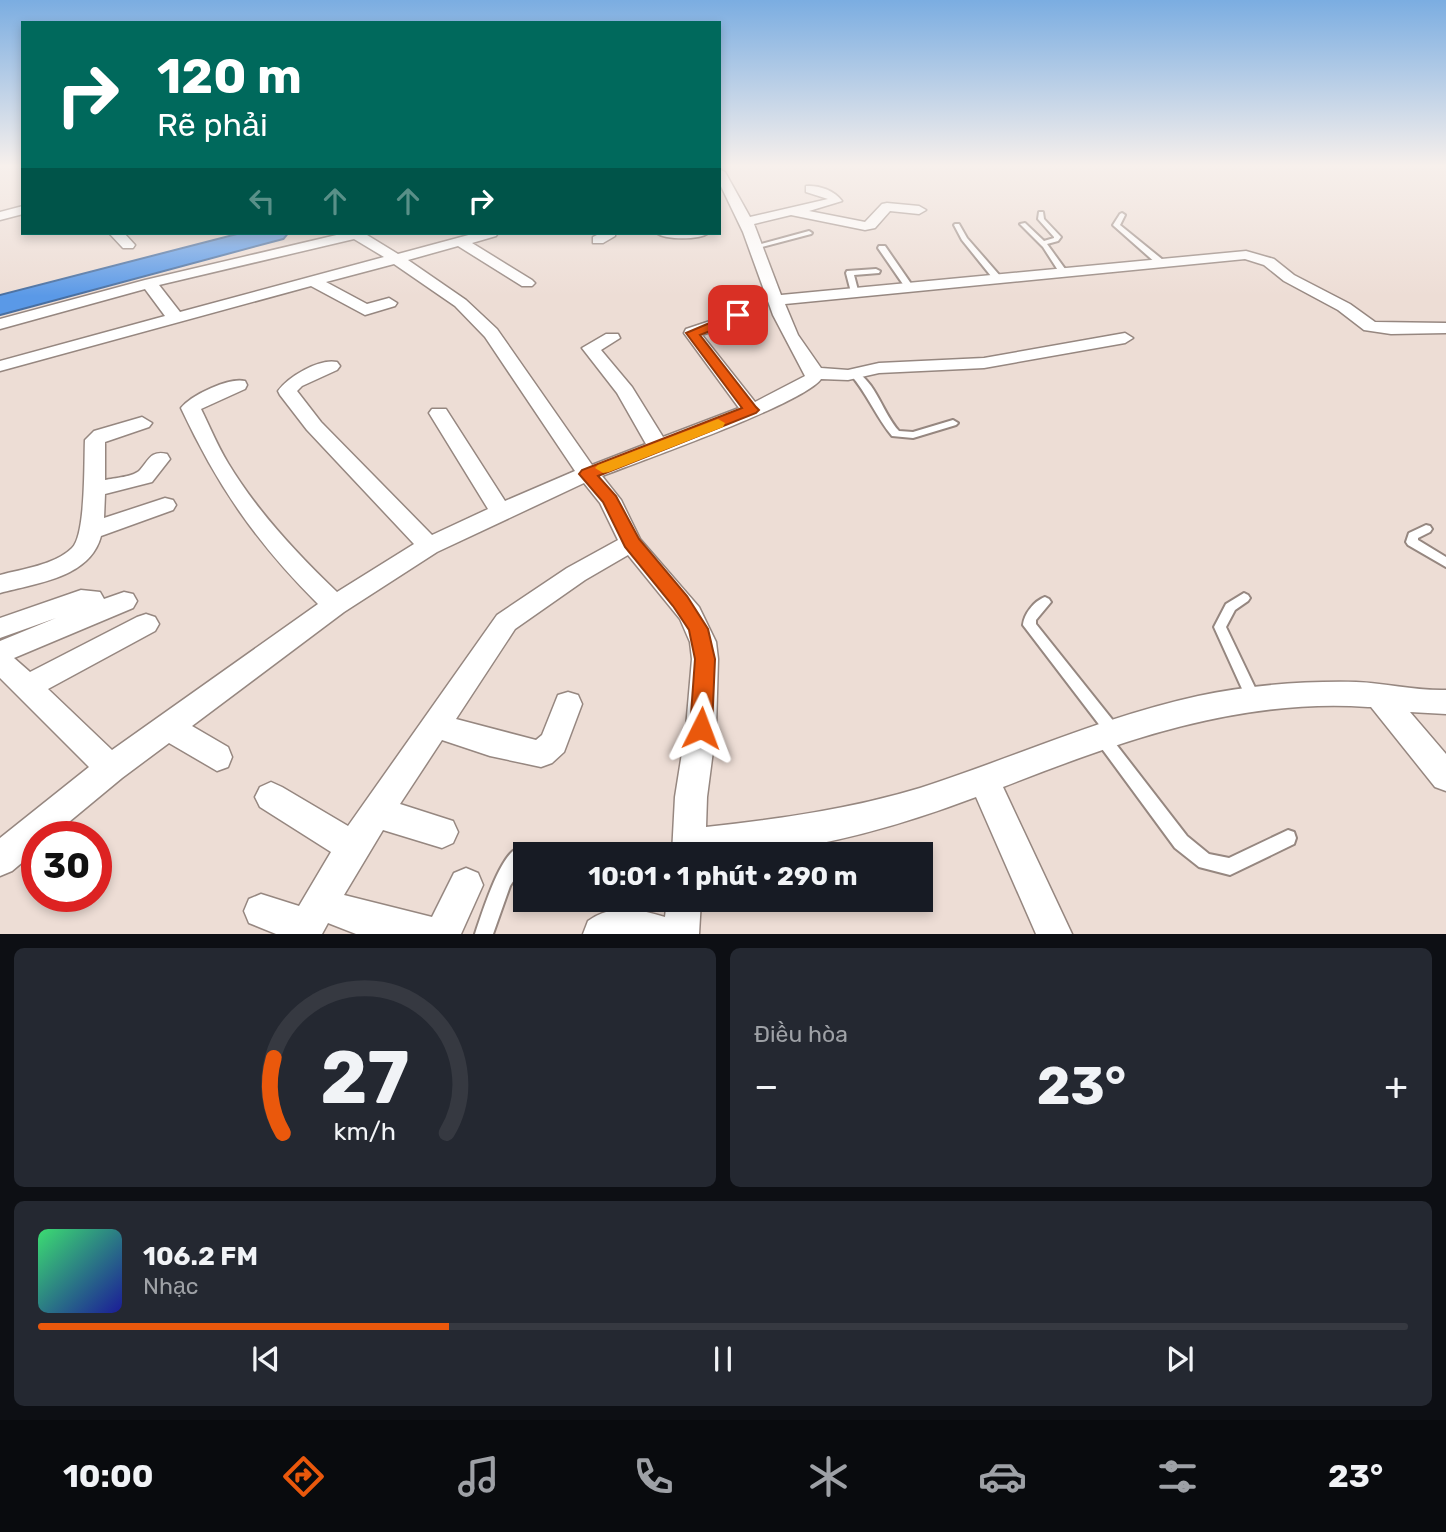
<!DOCTYPE html>
<html lang="vi">
<head>
<meta charset="utf-8">
<style>
	:root { --surface:#171b24; --page:#242831; --text:#f1f3f6; --muted:#9ea1a6; --line:#363941; --accent:#ea580c }
	body { margin:0; font-family:Rubik,sans-serif; background:var(--page); color:var(--text); height:100vh; display:flex; flex-direction:column; font-size:26px; white-space:nowrap }
	* { box-sizing:border-box; margin:0 }
	p { font-size:23px; color:var(--muted) }
	.icon { flex:none; width:38px; height:38px; fill:none; stroke:currentColor; stroke-width:2; stroke-linecap:round; stroke-linejoin:round }
	.map { position:relative; height:934px; overflow:hidden }
	.side { display:flex; flex-direction:column; gap:14px; padding:14px; background:#0d0f14; flex:1 }
	.side>* { flex:none }
	.hud { position:absolute; left:21px; top:21px; width:700px; height:214px; border-radius:0px; box-shadow:0 4px 10px #0003; background:#00695c; color:#fff; overflow:hidden }
	.speed { position:absolute; left:21px; top:821px; display:flex; gap:14px; font-size:35px; font-weight:700; text-align:center }
	.speed>* { display:grid; place-content:center; width:91px; height:91px; border-radius:50%; background:var(--surface); box-shadow:0 4px 10px #0003; line-height:1 }
	.speed .limit { border:10px solid #d22; background:#fff; color:#111 }
	.pin { position:absolute; display:grid; place-items:center; width:60px; height:60px; color:#fff; margin:-30px; border-radius:14px; box-shadow:0 4px 10px #0006 }
	.me { position:absolute; width:77px; margin:-38px; rotate:3deg; stroke-linejoin:round; filter:drop-shadow(0 0 5px #0008) }
	.turn { display:flex; align-items:center; gap:24px; height:147px; padding:0 21px; font-size:32px }
	.turn .icon { width:91px; height:91px; stroke-width:2.5 }
	.turn b { display:block; font-size:49px; line-height:60px }
	.lanes { display:flex; align-items:center; height:66px; padding:0 21px; background:#0003; justify-content:center; gap:35px; direction:ltr }
	.lanes .off { opacity:.35 }
	.big { font-size:52px; font-weight:700; line-height:1.1 }
	.side .card { flex:1; display:flex; flex-direction:column; justify-content:center; gap:10px; min-width:0; padding:0 24px; border-radius:10px; background:var(--page) }
	.side .dial { align-items:center; gap:0 }
	.dial svg { height:182px; overflow:visible; fill:none; stroke:var(--line); stroke-width:7; stroke-linecap:round; text-anchor:middle }
	.dial text { fill:var(--text); stroke:none }
	.song { display:flex; align-items:center; gap:21px }
	.cover { width:84px; height:84px; border-radius:10px; background:linear-gradient(135deg,hsl(140 70% 55%),hsl(240 70% 35%)) }
	.played { height:7px; border-radius:4px; background:linear-gradient(90deg,var(--accent) 30%,var(--line) 30%) }
	.keys { display:flex; justify-content:space-around; direction:ltr }
	.heat { display:flex; justify-content:space-between; align-items:center; font-size:38px; direction:ltr }
	.side .tiles { flex:1; display:grid; gap:14px; grid-template-columns:1fr 1fr }
	.card:last-child { grid-column:span 2 }
	.trip { position:absolute; left:513px; top:842px; width:420px; height:70px; border-radius:0px; background:var(--surface); box-shadow:0 4px 10px #0003; font-weight:700; line-height:70px; text-align:center }
	.dock { display:flex; height:112px; justify-content:space-around; align-items:center; background:#090b0e; color:var(--muted) }
	.dock .icon { width:49px; height:49px }
	.dock .on { color:var(--accent) }
	.dock b { font-size:32px; color:var(--text) }
	.map>svg:first-child { display:block }
	.lines { fill:none; stroke-linecap:round; stroke-linejoin:round }
	.service-casing { stroke:#968780; stroke-width:4 }
	.minor-casing { stroke:#968780; stroke-width:3 }
	.motorway-casing { stroke:#486fa1; stroke-width:4 }
	.service { fill:#fff; fill-rule:evenodd }
	.minor { fill:#fff; fill-rule:evenodd }
	.motorway { fill:#5a99e7; fill-rule:evenodd }
	.route { fill:#ea580c; stroke:#983908; stroke-width:2 }
	.slow { fill:#f59e0b }
</style>
</head>
<body>
<div class="map">
<svg width="1446" height="934" viewBox="0 0 1446 934">
	<rect width="100%" height="100%" fill="#edddd5"/>
	<g class="lines">
		<g class="service-casing">
			<path id="service" d="M 1039,212 L 1043,212 L 1044,219 L 1061,237 L 1058,241 L 1047,244 L 1068,273 L 1067,275 L 1061,275 L 1043,247 L 1020,224 L 1025,223 L 1044,241 L 1054,238 L 1054,237 L 1038,219 Z
				M 1122,213 L 1125,215 L 1120,225 L 1163,260 L 1163,264 L 1157,264 L 1114,226 L 1113,225 L 1120,214 Z
				M 955,224 L 959,224 L 967,238 L 1001,277 L 1001,281 L 995,281 L 962,240 L 954,225 Z
				M 809,231 L 812,233 L 811,234 L 758,248 L 754,246 Z
				M 879,246 L 885,246 L 914,288 L 913,290 L 907,290 L 878,248 Z
				M 876,269 L 880,271 L 879,273 L 854,275 L 859,294 L 858,296 L 852,296 L 846,273 L 847,271 Z
				M 855,371 C 876,382 883,414 899,431 L 913,432 L 953,420 L 958,423 L 956,425 L 913,438 L 892,436 C 876,417 867,393 850,374 Z
				M 1426,525 L 1430,526 L 1432,529 L 1430,532 L 1418,538 L 1418,540 L 1446,557 L 1446,567 L 1408,545 L 1406,542 L 1409,533 Z
				M 1244,593 L 1248,595 L 1250,598 L 1248,601 L 1235,610 L 1226,627 L 1260,698 L 1258,702 L 1253,704 L 1248,702 L 1214,627 L 1226,604 Z
				M 1045,597 L 1049,599 L 1051,602 L 1036,620 L 1036,624 L 1119,728 L 1121,733 L 1119,738 L 1112,739 L 1187,836 L 1209,854 L 1229,858 L 1288,830 L 1294,832 L 1296,838 L 1294,844 L 1230,875 L 1199,867 L 1175,848 L 1097,742 L 1095,737 L 1097,732 L 1104,731 L 1023,625 C 1024,614 1034,601 1045,597 Z
				M 528,845 L 542,846 L 548,848 L 550,854 L 525,854 L 525,863 L 510,886 L 493,934 L 475,934 C 482,913 497,865 513,851 C 517,848 523,846 528,845 Z"/>
		</g>
		<g class="minor-casing">
			<path id="minor" d="M 719,169 L 725,172 L 750,217 L 828,199 L 806,192 L 806,186 C 819,185 834,190 842,201 L 809,211 L 865,222 L 882,204 L 887,203 L 919,206 L 926,210 L 919,214 L 890,211 L 875,228 L 865,230 L 791,215 L 754,224 L 781,295 L 1246,251 L 1274,259 L 1294,275 L 1350,304 L 1375,322 L 1446,323 L 1446,333 L 1391,334 L 1364,330 L 1338,310 L 1284,281 L 1264,265 L 1245,259 L 785,304 L 798,335 L 821,368 L 848,370 L 879,363 L 984,358 L 1125,333 L 1133,338 L 1125,343 L 984,368 L 879,373 L 848,380 L 821,379 C 803,404 640,461 602,476 L 621,500 L 640,539 L 699,607 L 716,642 L 718,659 L 716,728 L 707,797 L 706,827 C 778,819 851,809 920,788 C 1013,758 1102,717 1198,696 C 1249,685 1304,681 1356,682 C 1386,683 1416,691 1446,690 L 1446,714 L 1410,712 L 1446,754 L 1446,791 L 1435,787 L 1371,707 L 1368,707 C 1239,698 1121,741 1003,787 L 1072,934 L 1036,934 L 976,797 C 902,825 826,847 747,854 C 723,856 697,854 672,854 L 675,797 L 686,728 L 692,659 L 690,642 L 680,619 L 628,555 L 585,580 L 515,629 L 456,719 L 536,740 L 542,735 L 558,695 L 568,692 L 578,695 L 582,704 L 564,752 L 552,763 L 541,767 L 490,756 L 442,740 L 400,804 L 453,821 L 458,832 L 453,843 L 442,848 L 383,830 L 344,895 L 432,917 L 454,873 L 466,868 L 478,873 L 483,885 L 461,934 L 356,934 L 328,923 L 322,934 L 276,934 L 249,923 L 244,911 L 249,899 L 261,894 L 299,906 L 331,852 L 260,807 L 255,797 L 260,787 L 271,782 L 282,787 L 348,826 L 497,615 L 567,568 L 618,540 L 600,503 L 584,483 L 437,552 L 344,612 L 192,726 L 228,747 L 232,757 L 228,767 L 217,771 L 169,743 L 122,778 L 52,836 L 37,836 L 37,850 L 12,871 L 0,876 L 0,838 L 89,767 L 0,678 L 0,641 L 56,618 L 0,638 L 0,618 L 81,590 L 100,592 L 104,599 L 124,592 L 133,594 L 137,601 L 133,608 L 14,658 L 30,672 L 137,617 L 146,614 L 155,617 L 159,624 L 155,631 L 48,689 L 112,750 L 318,604 C 256,542 218,487 181,408 C 191,395 229,377 245,381 L 247,385 L 245,389 L 201,409 C 210,427 217,445 228,463 C 257,511 296,553 337,592 L 414,544 L 307,430 L 280,395 L 278,391 C 288,377 319,358 337,362 L 340,366 L 337,370 L 302,386 L 297,391 L 321,422 L 432,535 L 488,509 L 429,413 L 432,409 L 446,409 L 505,501 L 575,471 L 485,337 L 455,306 L 394,264 L 326,282 L 367,304 L 389,298 L 397,303 L 395,306 L 365,315 L 311,286 L 0,371 L 0,361 L 165,316 L 145,289 L 0,329 L 0,319 L 145,280 L 345,233 L 369,233 L 367,235 L 398,254 L 476,233 L 498,233 L 496,236 L 472,243 L 532,280 L 535,283 L 532,286 L 522,286 L 458,246 L 408,260 L 466,300 L 497,329 L 592,465 L 646,444 L 617,393 L 582,348 L 606,334 L 618,334 L 620,338 L 601,350 L 632,387 L 663,437 L 739,408 L 684,333 L 686,329 L 728,315 L 729,308 L 741,308 L 745,317 L 743,320 L 702,335 L 755,402 L 805,376 L 773,315 L 743,232 L 719,182 ZM 354,239 L 384,257 L 180,312 L 159,285 Z
				M 23,206 L 23,214 L 0,220 L 0,212 Z
				M 109,233 L 124,233 L 135,245 L 133,248 L 123,248 Z
				M 601,233 L 615,233 L 615,236 L 603,243 L 593,243 L 593,237 Z
				M 656,233 L 709,233 C 699,240 666,240 656,233 Z
				M 142,417 L 152,423 L 149,427 L 105,442 L 105,480 C 114,478 134,477 140,470 C 149,460 151,450 167,454 L 170,459 L 152,482 L 105,494 L 104,518 L 165,498 L 173,500 L 176,505 L 173,510 L 101,536 C 90,578 36,583 0,593 L 0,575 C 22,569 55,565 72,548 C 86,535 84,461 85,440 L 94,431 Z
				M 667,900 L 701,900 L 699,934 L 583,934 L 588,921 C 613,903 638,909 665,917 Z"/>
		</g>
		<g class="motorway-casing">
			<path id="motorway" d="M 245,233 L 287,233 L 283,238 L 0,314 L 0,296 Z"/>
		</g>
		<use href="#service" class="service"/>
		<use href="#minor" class="minor"/>
		<use href="#motorway" class="motorway"/>
	</g>
	<linearGradient id="sky" x2="0" y2="1"><stop stop-color="#7bade1"/><stop offset="0.56" stop-color="#f7f0ec"/><stop offset="1" stop-color="#f7f0ec" stop-opacity="0"/></linearGradient>
	<rect width="1446" height="296" fill="url(#sky)"/>
	<path class="route" d="M 738,311 L 744,315 L 743,318 L 700,335 L 756,407 L 759,410 L 756,413 L 598,476 L 616,496 L 639,539 L 687,596 L 708,629 L 715,659 L 712,728 L 709,735 L 701,738 L 694,735 L 690,728 L 695,659 L 689,630 L 673,606 L 625,547 L 603,502 L 579,474 L 582,470 L 742,408 L 686,333 Z"/>
	<path class="slow" d="M 718,419 L 725,423 L 723,427 L 609,472 L 603,473 L 595,468 L 598,465 Z"/>
</svg>
<div class="speed"><div class="limit">30</div></div>
<div class="pin" style="left:738px;top:315px;background:#d93025"><svg class="icon" aria-label="arrive" viewBox="0 0 24 24"><path d="M6 21V4h12l-3 4 3 4H6"/></svg></div>
<svg class="me" style="left:701px;top:728px" viewBox="-20 -20 40 40"><path d="M0-17L14 15 0 8-14 15z" fill="#ea580c" stroke="#fff" stroke-width="4"/></svg>
<div class="trip">10:01 · 1 phút · 290 m</div>
<div class="hud">
<div class="turn"><svg class="icon" aria-label="right" viewBox="0 0 24 24"><path d="M7 20v-9h11M14 6l5 5-5 5"/></svg><div><b>120 m</b>Rẽ phải</div></div>
<div class="lanes"><svg class="icon off" aria-label="left" viewBox="0 0 24 24"><path d="M17 20v-9H6M10 6l-5 5 5 5"/></svg><svg class="icon off" aria-label="ahead" viewBox="0 0 24 24"><path d="M12 20V5M6 11l6-6 6 6"/></svg><svg class="icon off" aria-label="ahead" viewBox="0 0 24 24"><path d="M12 20V5M6 11l6-6 6 6"/></svg><svg class="icon" aria-label="right" viewBox="0 0 24 24"><path d="M7 20v-9h11M14 6l5 5-5 5"/></svg></div>
</div>
</div>
<section class="side">
<div class="tiles">
<div class="card dial"><svg viewBox="0 0 100 80">
<path d="M14 69A42 42 0 1 1 86 69"/>
<path d="M14 69A42 42 0 0 1 10 36" stroke="#ea580c"/>
<text x="50" y="56" font-size="32" font-weight="700">27</text>
<text x="50" y="72" font-size="11">km/h</text>
</svg></div>
<div class="card"><p>Điều hòa</p>
<div class="heat"><a>−</a><b class="big">23°</b><a>+</a></div>
</div>
<div class="card">
<div class="song"><i class="cover"></i><div><b>106.2 FM</b><p>Nhạc</p></div></div>
<div class="played"></div>
<div class="keys"><svg class="icon" aria-label="previous" viewBox="0 0 24 24"><path d="M18 5L8 12l10 7zM5 5v14"/></svg><svg class="icon" aria-label="pause" viewBox="0 0 24 24"><path d="M8 5v14M16 5v14"/></svg><svg class="icon" aria-label="next" viewBox="0 0 24 24"><path d="M6 5l10 7-10 7zM19 5v14"/></svg></div>
</div>
</div>
</section>
<nav class="dock">
<b>10:00</b>
<svg class="icon on" aria-label="directions" viewBox="0 0 24 24"><path d="M12 3l9 9-9 9-9-9zM9 14v-3h6M13 9l2 2-2 2"/></svg>
<svg class="icon" aria-label="music" viewBox="0 0 24 24"><path d="M9 18V5l10-2v13"/><circle cx="6" cy="18" r="3"/><circle cx="16" cy="16" r="3"/></svg>
<svg class="icon" aria-label="phone" viewBox="0 0 24 24"><path d="M5 4h4l2 5-3 2q2 4 5 5l2-3 5 2v4C11 20 4 13 5 4z"/></svg>
<svg class="icon" aria-label="climate" viewBox="0 0 24 24"><path d="M12 3v18M4 7l16 10M4 17L20 7"/></svg>
<svg class="icon" aria-label="car" viewBox="0 0 24 24"><path d="M5 17H2v-5l4-1 3-4h7l3 4 3 1v5h-3M9 17h6M6 11h13"/><circle cx="7" cy="17" r="2"/><circle cx="17" cy="17" r="2"/></svg>
<svg class="icon" aria-label="filters" viewBox="0 0 24 24"><path d="M4 7h16M4 17h16"/><circle cx="9" cy="7" r="2"/><circle cx="15" cy="17" r="2"/></svg>
<b>23°</b>
</nav>
</body>
</html>
